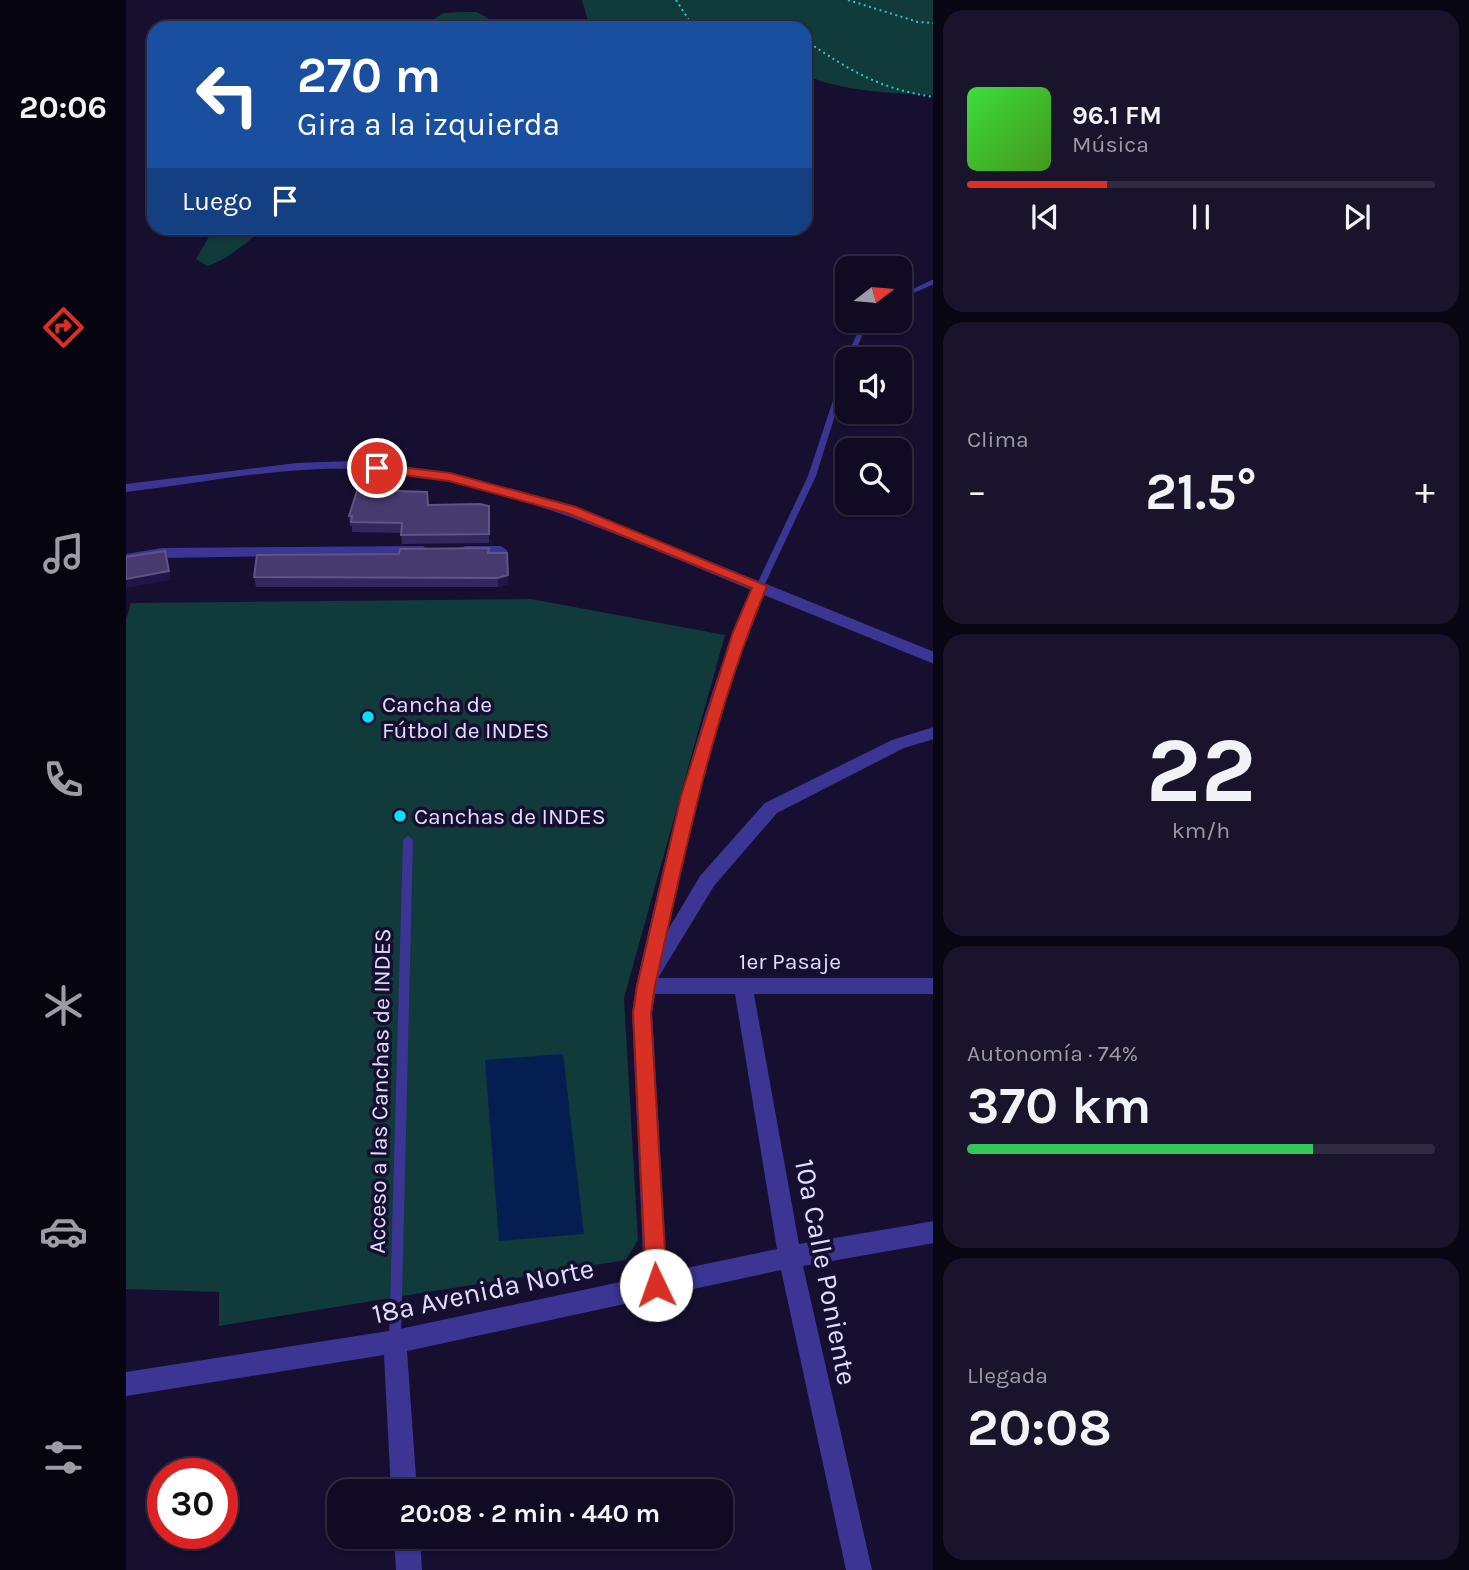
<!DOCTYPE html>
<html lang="es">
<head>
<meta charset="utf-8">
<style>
	:root { --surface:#100b23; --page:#19142b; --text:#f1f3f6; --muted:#9c9ba6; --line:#302b41; --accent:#d93025 }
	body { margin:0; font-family:Karla,sans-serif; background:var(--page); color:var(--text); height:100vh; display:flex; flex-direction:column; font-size:26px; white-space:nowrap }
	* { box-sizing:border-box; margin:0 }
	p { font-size:23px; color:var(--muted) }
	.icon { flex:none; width:38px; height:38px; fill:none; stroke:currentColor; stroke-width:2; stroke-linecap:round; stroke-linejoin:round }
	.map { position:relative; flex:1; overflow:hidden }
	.panel { display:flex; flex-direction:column; gap:10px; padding:10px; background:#090613; width:536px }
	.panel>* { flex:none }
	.guide { position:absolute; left:21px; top:21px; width:665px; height:214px; border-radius:21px; box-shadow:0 2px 5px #0004,0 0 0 2px var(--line); background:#1a4fa0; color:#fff; overflow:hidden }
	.needle { width:46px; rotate:74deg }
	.tools { position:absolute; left:709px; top:256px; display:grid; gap:14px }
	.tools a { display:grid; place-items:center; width:77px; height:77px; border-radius:14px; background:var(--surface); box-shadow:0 2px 5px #0004,0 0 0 2px var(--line); font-size:35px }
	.speed { position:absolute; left:21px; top:1458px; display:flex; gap:14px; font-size:35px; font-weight:700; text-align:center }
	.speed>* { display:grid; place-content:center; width:91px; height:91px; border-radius:50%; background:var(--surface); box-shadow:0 2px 5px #0004,0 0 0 2px var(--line); line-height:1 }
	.speed .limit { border:10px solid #d22; background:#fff; color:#111 }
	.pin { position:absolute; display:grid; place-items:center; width:60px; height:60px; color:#fff; margin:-30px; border:4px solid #fff; border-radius:50%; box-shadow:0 2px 7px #0007 }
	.me { position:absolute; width:77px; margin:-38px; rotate:357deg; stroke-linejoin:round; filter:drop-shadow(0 0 5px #0008) }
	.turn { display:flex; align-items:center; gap:24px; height:147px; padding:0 35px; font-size:32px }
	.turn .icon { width:91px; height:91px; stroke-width:2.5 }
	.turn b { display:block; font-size:49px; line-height:60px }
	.then { display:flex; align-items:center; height:66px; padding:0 35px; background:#0003; gap:14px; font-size:26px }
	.big { font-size:52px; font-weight:700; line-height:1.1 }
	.panel .widget { flex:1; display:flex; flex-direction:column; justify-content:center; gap:10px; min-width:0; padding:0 24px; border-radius:21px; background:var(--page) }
	.panel .dial { align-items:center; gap:0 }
	.dial b { font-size:91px; line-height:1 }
	.song { display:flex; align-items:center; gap:21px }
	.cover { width:84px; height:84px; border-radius:10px; background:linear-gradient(135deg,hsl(120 70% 55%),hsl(100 70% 35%)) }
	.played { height:7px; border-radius:4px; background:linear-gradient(90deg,var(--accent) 30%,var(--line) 30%) }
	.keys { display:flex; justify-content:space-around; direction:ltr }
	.heat { display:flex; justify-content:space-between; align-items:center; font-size:38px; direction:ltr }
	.charge { height:10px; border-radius:5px; background:linear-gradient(90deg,#34c759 74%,var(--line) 0) }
	.trip { position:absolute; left:201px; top:1479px; width:406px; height:70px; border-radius:21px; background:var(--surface); box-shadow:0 2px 5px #0004,0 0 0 2px var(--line); font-weight:700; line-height:70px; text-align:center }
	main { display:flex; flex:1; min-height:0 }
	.tab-bar { display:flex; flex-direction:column; width:126px; justify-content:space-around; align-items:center; background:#06040e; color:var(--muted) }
	.tab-bar .icon { width:49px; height:49px }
	.tab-bar .on { color:var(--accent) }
	.tab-bar b { font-size:32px; color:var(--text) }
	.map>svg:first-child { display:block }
	.green { fill:#113a3a }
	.water { fill:#051e52 }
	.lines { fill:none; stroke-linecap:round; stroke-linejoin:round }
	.path { stroke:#23cdc9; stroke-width:2; stroke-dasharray:2 3.5; stroke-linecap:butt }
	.service { fill:#3c3593; fill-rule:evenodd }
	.minor { fill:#3c3593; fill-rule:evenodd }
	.wall { fill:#34275e }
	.shaded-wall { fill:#201544 }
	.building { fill:#473a6f; stroke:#5f5486; stroke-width:2 }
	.route { fill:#d93025; stroke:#8d1f18; stroke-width:2 }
	.poi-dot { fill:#09deff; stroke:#160f2f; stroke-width:2.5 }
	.labels { text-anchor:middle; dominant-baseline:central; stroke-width:7; stroke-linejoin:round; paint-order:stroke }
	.poi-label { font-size:23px; fill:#e2ddff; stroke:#160f2f; text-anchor:start }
	.street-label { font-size:23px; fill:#e2ddff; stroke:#160f2f }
	.near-street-label { font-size:28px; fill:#e2ddff; stroke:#160f2f }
</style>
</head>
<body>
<main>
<nav class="tab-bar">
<b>20:06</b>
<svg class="icon on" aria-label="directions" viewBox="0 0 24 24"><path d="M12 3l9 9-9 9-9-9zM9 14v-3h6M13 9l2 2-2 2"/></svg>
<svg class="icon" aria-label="music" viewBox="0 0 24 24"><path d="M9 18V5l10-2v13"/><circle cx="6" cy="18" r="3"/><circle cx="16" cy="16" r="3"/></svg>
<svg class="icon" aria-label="phone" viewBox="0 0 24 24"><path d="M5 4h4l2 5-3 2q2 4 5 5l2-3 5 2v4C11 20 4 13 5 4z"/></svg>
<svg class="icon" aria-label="climate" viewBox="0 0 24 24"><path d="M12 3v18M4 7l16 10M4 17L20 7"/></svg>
<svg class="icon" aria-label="car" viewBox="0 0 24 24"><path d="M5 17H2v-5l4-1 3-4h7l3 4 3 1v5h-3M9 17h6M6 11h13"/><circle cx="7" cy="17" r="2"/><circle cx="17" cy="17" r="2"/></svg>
<svg class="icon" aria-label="filters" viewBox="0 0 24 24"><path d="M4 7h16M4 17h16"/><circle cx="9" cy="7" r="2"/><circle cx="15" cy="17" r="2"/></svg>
</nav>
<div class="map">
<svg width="808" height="1570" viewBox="0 0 808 1570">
	<rect width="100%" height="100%" fill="#160f2f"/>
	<path class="green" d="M 456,0 L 807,0 L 807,95 C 765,93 718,92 679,75 L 679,28 L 464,28 Z
		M 334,12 L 351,12 L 372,24 L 368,28 L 272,28 L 297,25 L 318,13 Z
		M 88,228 L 142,228 C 120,240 103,260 81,266 L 70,259 Z
		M 405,599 L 599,635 L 498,998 L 512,1240 L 500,1260 L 93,1326 L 93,1292 L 0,1289 L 0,620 L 5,603 Z"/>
	<path class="water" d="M 437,1054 L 458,1234 L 373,1241 L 359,1060 Z"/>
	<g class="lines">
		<path class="path" d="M 550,0 L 568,28
			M 722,0 L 792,22 L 808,23
			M 679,40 C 723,70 753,89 808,97"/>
		<path class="service" d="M 808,279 L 808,284 L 774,299 L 774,295 Z
			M 737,320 L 743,320 L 726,359 L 721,359 L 721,360 L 720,359 Z
			M 721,365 L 721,377 L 690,476 L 638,586 L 637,588 L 631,588 L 630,586 L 682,476 L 718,367 Z
			M 282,836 L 285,838 L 287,840 L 275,1339 L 273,1343 L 269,1345 L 265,1343 L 263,1339 L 277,840 L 279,838 Z"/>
		<path class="minor" d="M 226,461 L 324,473 L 450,507 L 808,652 L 808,664 L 638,595 C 593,703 567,816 542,930 L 574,876 L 639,803 L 766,740 L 808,727 L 808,739 L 778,748 L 651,813 L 588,886 L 532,978 L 808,978 L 808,994 L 628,994 L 673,1244 L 808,1221 L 808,1243 L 677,1266 L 746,1570 L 720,1570 L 655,1270 L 281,1351 L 291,1491 L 265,1491 L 258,1355 L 0,1396 L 0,1372 L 269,1330 L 518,1277 L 506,1013 L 510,986 C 541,851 570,717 625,590 C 496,537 368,476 226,469 C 157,466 70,484 0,492 L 0,484 L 171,463 ZM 529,994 L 609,994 L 651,1249 L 541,1272 L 526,1013 Z
			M 297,546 L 304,551 L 302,554 L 36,558 L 0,564 L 0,554 L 36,548 Z
			M 339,546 L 375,546 L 382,551 L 375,556 L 334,554 L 332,551 Z
			M 268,1536 L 294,1536 L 296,1570 L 270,1570 Z"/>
	</g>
	<path class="wall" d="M 302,505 L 363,506 L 363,543 L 276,544 L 275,533 L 226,532 L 226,526 L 224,526 L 223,516 Z
		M 362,553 L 382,584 L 372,587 L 130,587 L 128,577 L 273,554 Z"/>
	<path class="shaded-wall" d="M 39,551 L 45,580 L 0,588 L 0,579 Z
		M 382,575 L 382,584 L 372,587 L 372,578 Z"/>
	<path class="building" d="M 243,490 L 301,492 L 302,505 L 354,504 L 363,506 L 363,534 L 275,535 L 276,523 L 225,522 L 226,516 L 223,516 L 231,491 Z
		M 363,548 L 362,553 L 381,553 L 382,575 L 372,578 L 128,577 L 131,555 L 273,554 L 274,549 Z
		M 39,551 L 43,571 L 0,579 L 0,557 Z"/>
	<path class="route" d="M 251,464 L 324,473 L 450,507 L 641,586 C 587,714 559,851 529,986 L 525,1013 L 541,1285 L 538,1292 L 530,1295 L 523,1292 L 520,1285 L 507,1013 L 511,986 L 555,796 L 607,632 L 626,588 L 441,513 L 323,481 L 246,471 L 246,465 Z"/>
	<g class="poi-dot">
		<circle cx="242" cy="717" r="7"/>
		<circle cx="274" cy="816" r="7"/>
	</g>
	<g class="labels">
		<g class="poi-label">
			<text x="256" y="704">Cancha de<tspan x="256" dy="26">Fútbol de INDES</tspan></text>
			<text x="288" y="816">Canchas de INDES</text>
		</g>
		<g class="street-label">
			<text x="664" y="961">1er Pasaje</text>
			<text transform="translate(254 1091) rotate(-89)">Acceso a las Canchas de INDES</text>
		</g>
		<g class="near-street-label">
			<text transform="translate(700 1272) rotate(79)">10a Calle Poniente</text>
			<text transform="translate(357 1291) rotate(-12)">18a Avenida Norte</text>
		</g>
	</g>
</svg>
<div class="tools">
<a><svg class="needle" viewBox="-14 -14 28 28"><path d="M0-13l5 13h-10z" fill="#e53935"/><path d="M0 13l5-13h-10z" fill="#9c9ba6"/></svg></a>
<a><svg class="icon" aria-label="sound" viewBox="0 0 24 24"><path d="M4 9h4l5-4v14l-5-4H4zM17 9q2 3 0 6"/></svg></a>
<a><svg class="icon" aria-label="search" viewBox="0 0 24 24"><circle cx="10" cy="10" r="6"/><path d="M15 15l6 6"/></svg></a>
</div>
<div class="speed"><div class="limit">30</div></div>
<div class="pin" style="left:251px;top:468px;background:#d93025"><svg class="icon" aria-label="arrive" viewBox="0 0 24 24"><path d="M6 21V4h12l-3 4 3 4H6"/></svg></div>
<svg class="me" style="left:530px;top:1285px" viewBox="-20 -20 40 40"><circle r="19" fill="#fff"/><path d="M0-13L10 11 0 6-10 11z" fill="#d93025"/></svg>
<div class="trip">20:08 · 2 min · 440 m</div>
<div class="guide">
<div class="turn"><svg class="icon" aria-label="left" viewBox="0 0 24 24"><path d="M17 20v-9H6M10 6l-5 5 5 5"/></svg><div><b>270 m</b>Gira a la izquierda</div></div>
<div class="then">Luego<svg class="icon" aria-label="arrive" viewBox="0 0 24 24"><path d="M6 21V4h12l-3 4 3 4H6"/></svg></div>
</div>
</div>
<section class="panel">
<div class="widget">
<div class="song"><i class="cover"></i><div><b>96.1 FM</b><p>Música</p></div></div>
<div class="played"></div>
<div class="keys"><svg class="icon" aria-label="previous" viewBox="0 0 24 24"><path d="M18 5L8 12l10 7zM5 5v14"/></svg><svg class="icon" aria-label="pause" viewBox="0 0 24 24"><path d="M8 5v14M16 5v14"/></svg><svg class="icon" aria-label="next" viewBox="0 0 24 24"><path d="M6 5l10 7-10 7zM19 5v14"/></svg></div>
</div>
<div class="widget"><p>Clima</p>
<div class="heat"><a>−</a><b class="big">21.5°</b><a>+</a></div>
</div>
<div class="widget dial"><b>22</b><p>km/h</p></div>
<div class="widget"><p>Autonomía · 74%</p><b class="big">370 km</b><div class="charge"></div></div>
<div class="widget"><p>Llegada</p><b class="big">20:08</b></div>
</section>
</main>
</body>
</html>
